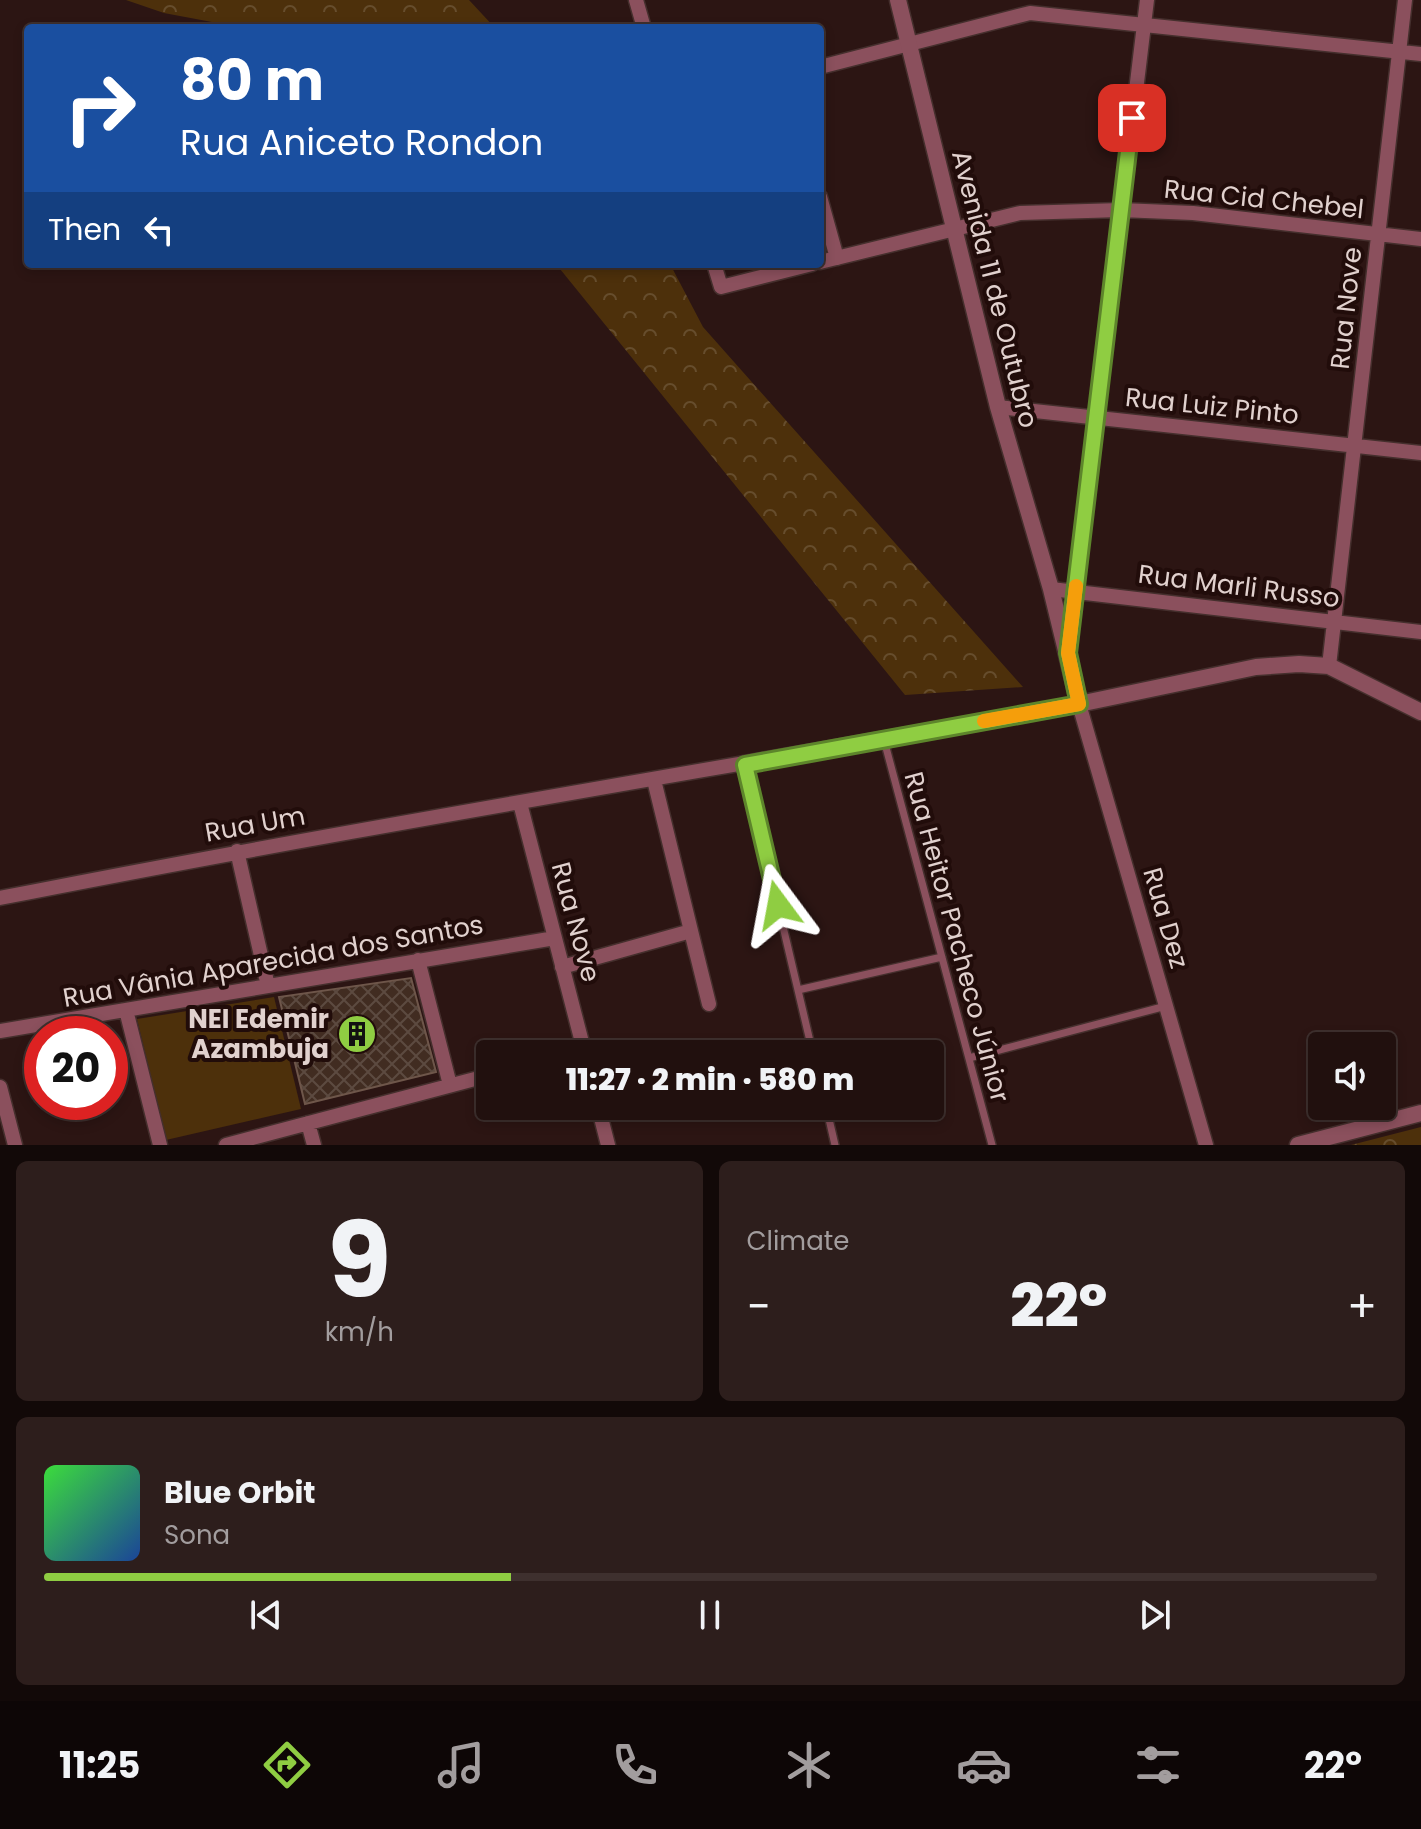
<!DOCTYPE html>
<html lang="en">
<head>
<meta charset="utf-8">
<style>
	:root { --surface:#21100e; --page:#2d1e1c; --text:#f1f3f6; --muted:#a29d9e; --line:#3e302e; --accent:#8fcd42 }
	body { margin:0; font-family:Poppins,sans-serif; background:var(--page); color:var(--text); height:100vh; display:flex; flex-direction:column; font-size:30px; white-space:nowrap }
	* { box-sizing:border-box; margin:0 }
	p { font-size:26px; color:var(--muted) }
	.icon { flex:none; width:44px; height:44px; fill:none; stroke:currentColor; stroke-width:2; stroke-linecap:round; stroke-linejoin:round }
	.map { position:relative; height:1145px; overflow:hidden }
	.details { display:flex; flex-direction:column; gap:16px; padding:16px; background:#120908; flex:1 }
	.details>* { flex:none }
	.guide { position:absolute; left:24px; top:24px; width:800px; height:244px; border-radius:8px; box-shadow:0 4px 12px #0003,0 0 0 2px var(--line); background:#1a4fa0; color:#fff; overflow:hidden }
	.buttons { position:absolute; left:1308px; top:1032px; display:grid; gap:16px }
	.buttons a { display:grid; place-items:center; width:88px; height:88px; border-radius:8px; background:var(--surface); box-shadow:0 4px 12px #0003,0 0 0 2px var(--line); font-size:40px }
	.speed { position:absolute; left:24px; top:1016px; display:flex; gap:16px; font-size:40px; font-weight:700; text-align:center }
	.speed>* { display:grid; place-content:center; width:104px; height:104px; border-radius:50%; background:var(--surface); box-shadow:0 4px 12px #0003,0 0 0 2px var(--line); line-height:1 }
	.speed .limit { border:12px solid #d22; background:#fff; color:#111 }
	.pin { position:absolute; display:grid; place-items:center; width:68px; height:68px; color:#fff; margin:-34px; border-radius:16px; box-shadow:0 4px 12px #0006 }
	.me { position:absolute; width:88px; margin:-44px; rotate:347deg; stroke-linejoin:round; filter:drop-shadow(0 0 6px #0008) }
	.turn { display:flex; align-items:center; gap:28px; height:168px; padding:0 24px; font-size:36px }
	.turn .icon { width:104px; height:104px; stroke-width:2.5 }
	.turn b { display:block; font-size:56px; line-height:68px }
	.then { display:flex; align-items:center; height:76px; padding:0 24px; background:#0003; gap:16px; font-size:30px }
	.big { font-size:60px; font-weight:800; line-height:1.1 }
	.details .tile { flex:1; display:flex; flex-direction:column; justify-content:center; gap:12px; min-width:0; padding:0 28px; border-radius:12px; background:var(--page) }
	.details .dial { align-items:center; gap:0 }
	.dial b { font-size:104px; line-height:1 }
	.song { display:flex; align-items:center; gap:24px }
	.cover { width:96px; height:96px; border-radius:12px; background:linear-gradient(135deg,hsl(120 70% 55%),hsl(220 70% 35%)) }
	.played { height:8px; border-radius:4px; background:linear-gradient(90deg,var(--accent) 35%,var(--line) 35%) }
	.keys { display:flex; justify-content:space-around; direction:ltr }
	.heat { display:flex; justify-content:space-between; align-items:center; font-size:44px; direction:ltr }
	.details .tiles { flex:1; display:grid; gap:16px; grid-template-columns:1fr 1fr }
	.tile:last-child { grid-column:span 2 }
	.trip { position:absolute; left:476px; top:1040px; width:468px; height:80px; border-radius:8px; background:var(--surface); box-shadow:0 4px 12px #0003,0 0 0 2px var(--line); font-weight:800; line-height:80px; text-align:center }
	.dock { display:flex; height:128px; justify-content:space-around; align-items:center; background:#0d0606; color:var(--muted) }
	.dock .icon { width:56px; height:56px }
	.dock .on { color:var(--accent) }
	.dock b { font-size:36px; color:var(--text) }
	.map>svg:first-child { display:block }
	.forest { fill:url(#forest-crowns) }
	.park { fill:#4d300b }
	.building { fill:url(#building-cross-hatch); stroke:#6e564a; stroke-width:2 }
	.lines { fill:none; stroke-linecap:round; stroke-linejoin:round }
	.service-casing { stroke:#452f2d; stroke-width:10 }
	.minor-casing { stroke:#452f2d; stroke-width:17 }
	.tertiary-casing { stroke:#452f2d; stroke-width:19 }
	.service { stroke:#8b505d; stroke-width:7 }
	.minor { stroke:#8b505d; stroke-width:14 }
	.tertiary { stroke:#8b505d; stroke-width:16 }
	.route-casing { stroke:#5d852b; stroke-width:20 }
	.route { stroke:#8fcd42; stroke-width:14 }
	.slow { stroke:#f59e0b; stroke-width:14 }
	.labels { text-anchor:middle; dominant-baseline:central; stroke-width:8; stroke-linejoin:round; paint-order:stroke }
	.street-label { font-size:26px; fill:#e1d1ce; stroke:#210c0a }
	.poi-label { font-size:26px; font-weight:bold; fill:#e1d1ce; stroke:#210c0a; text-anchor:end }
</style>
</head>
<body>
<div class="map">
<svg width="1421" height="1145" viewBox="0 0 1421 1145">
	<defs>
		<pattern id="forest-crowns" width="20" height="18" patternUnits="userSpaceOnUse" patternTransform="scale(2)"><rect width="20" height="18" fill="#4d300b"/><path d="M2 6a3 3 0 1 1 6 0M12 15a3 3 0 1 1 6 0" fill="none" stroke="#664d2d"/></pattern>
		<pattern id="building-cross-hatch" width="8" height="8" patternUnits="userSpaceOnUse" patternTransform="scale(2)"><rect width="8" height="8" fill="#412c21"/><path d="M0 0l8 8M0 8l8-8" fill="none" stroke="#5c4a40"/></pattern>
	</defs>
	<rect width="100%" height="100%" fill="#2c1513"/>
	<path class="forest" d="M 126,0 L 469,0 L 495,28 L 244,28 L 164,13 Z
		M 556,264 L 670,264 L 703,327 L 1023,687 L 905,695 Z
		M 1421,1127 L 1421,1145 L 1351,1145 Z"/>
	<path class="park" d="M 274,997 L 301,1109 L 166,1140 L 137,1019 Z"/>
	<path class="building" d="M 411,978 L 436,1072 L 305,1104 L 279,997 Z"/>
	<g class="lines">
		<g class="service-casing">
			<path id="service" d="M 884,740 L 992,1145
				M 745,765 L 813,1054
				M 798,990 L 942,957
				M 969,1058 L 1166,1006
				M 826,1106 L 835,1145"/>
		</g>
		<g class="minor-casing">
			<path id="minor" d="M 636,0 L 644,28
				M 820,67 L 1030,13 L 1421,54
				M 820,197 L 837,258
				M 820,262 L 1020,213 L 1121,210 L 1193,213 L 1421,239
				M 714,264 L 721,287 L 812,264
				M 998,407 L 1421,453
				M 1051,589 L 1421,632
				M 1068,652 L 1147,0
				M 1329,666 L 1405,0
				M 520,803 L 585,1054
				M 237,851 L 268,986
				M 0,898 C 358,827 719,769 1079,704 L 1206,1145
				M 691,931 L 709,1004
				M 418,960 L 450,1085
				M 562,967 L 691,931 L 654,780
				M 126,1010 L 160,1145
				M 0,1031 L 555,938
				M 0,1087 L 15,1145
				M 598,1106 L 608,1145
				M 308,1123 L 314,1145
				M 226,1145 L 490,1075"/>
		</g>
		<g class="tertiary-casing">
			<path id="tertiary" d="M 898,0 L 998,407 L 1051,589 L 1079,704 L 1256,667 L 1299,664 L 1329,666 L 1421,712
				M 1298,1145 L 1421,1113"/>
		</g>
		<use href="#service" class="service"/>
		<use href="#minor" class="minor"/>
		<use href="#tertiary" class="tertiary"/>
	</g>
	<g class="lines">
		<g class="route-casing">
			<path id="route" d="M 778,905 L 745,765 L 1079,704 L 1068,653 L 1132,118"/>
		</g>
		<use href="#route" class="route"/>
		<path class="slow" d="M 984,721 L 1079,704 L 1068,653 L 1076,586"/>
	</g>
	<defs>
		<g id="building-disc" transform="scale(2)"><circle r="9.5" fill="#8fcd42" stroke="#210c0a"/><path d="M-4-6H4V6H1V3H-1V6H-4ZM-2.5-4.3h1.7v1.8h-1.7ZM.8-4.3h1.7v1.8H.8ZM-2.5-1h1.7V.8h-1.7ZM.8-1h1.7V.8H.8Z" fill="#111"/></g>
	</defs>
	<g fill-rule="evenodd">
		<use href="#building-disc" x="357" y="1034"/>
	</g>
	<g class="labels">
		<g class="street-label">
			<text transform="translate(1264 199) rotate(6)">Rua Cid Chebel</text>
			<text transform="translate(995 289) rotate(76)">Avenida 11 de Outubro</text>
			<text transform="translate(1346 308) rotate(-84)">Rua Nove</text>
			<text transform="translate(1212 406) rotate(6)">Rua Luiz Pinto</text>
			<text transform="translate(1239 586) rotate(7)">Rua Marli Russo</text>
			<text transform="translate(255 824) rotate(-10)">Rua Um</text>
			<text transform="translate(1166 918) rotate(74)">Rua Dez</text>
			<text transform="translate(576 922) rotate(75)">Rua Nove</text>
			<text transform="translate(957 937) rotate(75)">Rua Heitor Pacheco Júnior</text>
			<text transform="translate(273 961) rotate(-10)">Rua Vânia Aparecida dos Santos</text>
		</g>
		<g class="poi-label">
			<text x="329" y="1019">NEI Edemir<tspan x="329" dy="30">Azambuja</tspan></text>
		</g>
	</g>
</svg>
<div class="buttons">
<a><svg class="icon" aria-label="sound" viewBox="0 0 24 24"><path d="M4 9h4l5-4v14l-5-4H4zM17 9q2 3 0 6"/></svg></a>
</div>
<div class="speed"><div class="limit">20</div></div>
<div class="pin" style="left:1132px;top:118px;background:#d93025"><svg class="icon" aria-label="arrive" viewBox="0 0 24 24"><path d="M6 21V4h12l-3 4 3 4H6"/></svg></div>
<svg class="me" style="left:778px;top:905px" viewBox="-20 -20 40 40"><path d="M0-17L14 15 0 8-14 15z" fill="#8fcd42" stroke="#fff" stroke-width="4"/></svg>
<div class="trip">11:27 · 2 min · 580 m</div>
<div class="guide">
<div class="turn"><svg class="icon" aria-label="right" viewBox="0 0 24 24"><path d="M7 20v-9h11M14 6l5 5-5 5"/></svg><div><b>80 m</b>Rua Aniceto Rondon</div></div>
<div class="then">Then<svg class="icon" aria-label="left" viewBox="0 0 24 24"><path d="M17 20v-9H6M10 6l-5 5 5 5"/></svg></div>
</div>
</div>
<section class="details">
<div class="tiles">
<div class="tile dial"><b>9</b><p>km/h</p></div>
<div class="tile"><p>Climate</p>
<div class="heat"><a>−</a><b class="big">22°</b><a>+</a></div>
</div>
<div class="tile">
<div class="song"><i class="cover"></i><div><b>Blue Orbit</b><p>Sona</p></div></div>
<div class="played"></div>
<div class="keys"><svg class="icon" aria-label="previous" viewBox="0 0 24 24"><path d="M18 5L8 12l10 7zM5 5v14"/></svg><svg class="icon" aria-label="pause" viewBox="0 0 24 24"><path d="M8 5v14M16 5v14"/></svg><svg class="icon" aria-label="next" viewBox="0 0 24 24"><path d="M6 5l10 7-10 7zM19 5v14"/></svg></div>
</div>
</div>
</section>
<nav class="dock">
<b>11:25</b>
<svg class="icon on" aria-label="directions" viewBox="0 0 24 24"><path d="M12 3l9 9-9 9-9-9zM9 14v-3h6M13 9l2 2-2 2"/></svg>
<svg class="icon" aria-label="music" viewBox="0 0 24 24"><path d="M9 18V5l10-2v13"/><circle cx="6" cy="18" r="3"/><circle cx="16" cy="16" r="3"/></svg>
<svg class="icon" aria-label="phone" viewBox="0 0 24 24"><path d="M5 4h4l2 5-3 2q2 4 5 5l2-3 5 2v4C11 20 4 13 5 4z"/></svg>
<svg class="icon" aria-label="climate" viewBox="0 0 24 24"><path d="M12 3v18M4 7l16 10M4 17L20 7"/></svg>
<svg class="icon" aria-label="car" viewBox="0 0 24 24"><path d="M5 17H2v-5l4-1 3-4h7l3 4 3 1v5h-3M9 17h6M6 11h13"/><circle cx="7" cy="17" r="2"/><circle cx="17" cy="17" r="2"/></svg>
<svg class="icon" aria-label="filters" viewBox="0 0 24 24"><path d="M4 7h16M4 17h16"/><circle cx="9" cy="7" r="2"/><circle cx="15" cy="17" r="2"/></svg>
<b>22°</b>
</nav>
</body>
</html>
